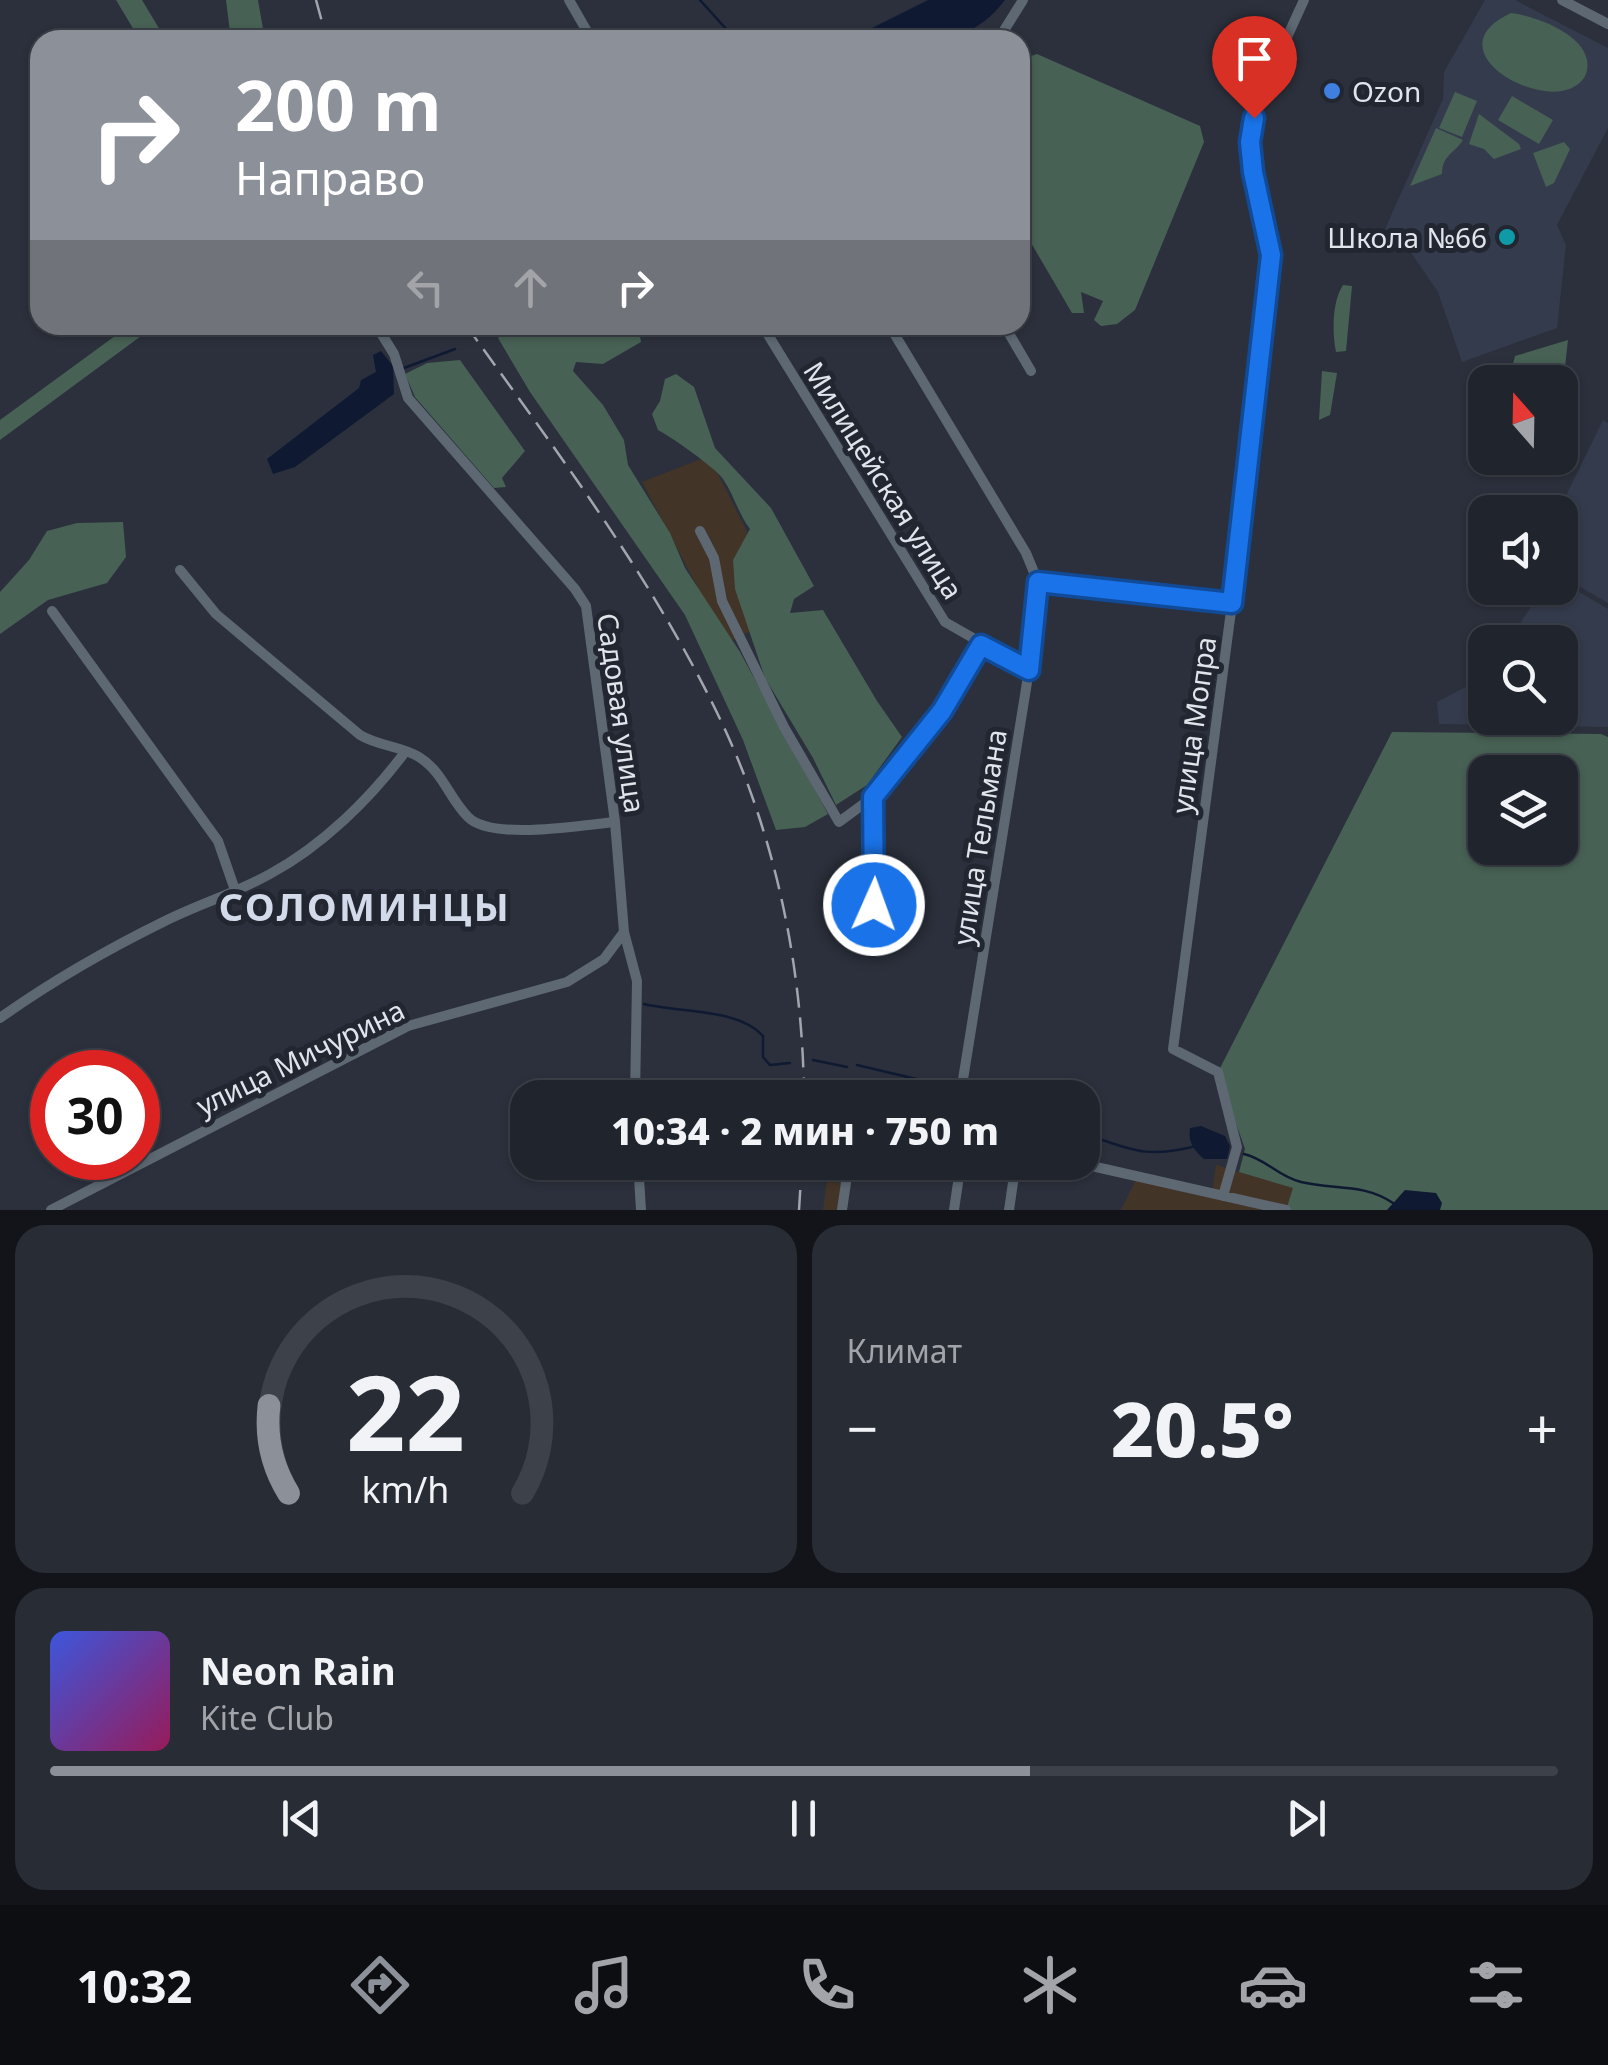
<!DOCTYPE html>
<html lang="ru">
<head>
<meta charset="utf-8">
<style>
	:root { --surface:#20242d; --page:#282c35; --text:#f1f3f6; --muted:#a2a4aa; --line:#3d4149; --accent:#8c9099 }
	body { margin:0; font-family:"Noto Sans",sans-serif; background:var(--page); color:var(--text); height:100vh; display:flex; flex-direction:column; font-size:38px; white-space:nowrap }
	* { box-sizing:border-box; margin:0 }
	p { font-size:32px; color:var(--muted) }
	.icon { flex:none; width:55px; height:55px; fill:none; stroke:currentColor; stroke-width:2; stroke-linecap:round; stroke-linejoin:round }
	.map { position:relative; height:1210px; overflow:hidden }
	.drawer { display:flex; flex-direction:column; gap:15px; padding:15px; background:#121419; flex:1 }
	.drawer>* { flex:none }
	.guide { position:absolute; left:30px; top:30px; width:1000px; height:305px; border-radius:30px; box-shadow:0 2px 8px #0004,0 0 0 2px var(--line); background:#8c9099; color:#fff; overflow:hidden }
	.needle { width:65px; rotate:340deg }
	.tools { position:absolute; left:1468px; top:365px; display:grid; gap:20px }
	.tools a { display:grid; place-items:center; width:110px; height:110px; border-radius:20px; background:var(--surface); box-shadow:0 2px 8px #0004,0 0 0 2px var(--line); font-size:50px }
	.speed { position:absolute; left:30px; top:1050px; display:flex; gap:20px; font-size:50px; font-weight:700; text-align:center }
	.speed>* { display:grid; place-content:center; width:130px; height:130px; border-radius:50%; background:var(--surface); box-shadow:0 2px 8px #0004,0 0 0 2px var(--line); line-height:1 }
	.speed .limit { border:15px solid #d22; background:#fff; color:#111 }
	.pin { position:absolute; display:grid; place-items:center; width:85px; height:85px; color:#fff; margin:-102px -42px; border-radius:50% 50% 50% 0; rotate:-45deg; box-shadow:0 0 10px #0007 }
	.pin .icon { rotate:45deg }
	.me { position:absolute; width:110px; margin:-55px; rotate:2deg; stroke-linejoin:round; filter:drop-shadow(0 0 8px #0008) }
	.turn { display:flex; align-items:center; gap:35px; height:210px; padding:0 40px; font-size:45px }
	.turn .icon { width:130px; height:130px; stroke-width:2.5 }
	.turn b { display:block; font-size:70px; line-height:85px }
	.lanes { display:flex; align-items:center; height:95px; padding:0 40px; background:#0003; justify-content:center; gap:50px; direction:ltr }
	.lanes .off { opacity:.35 }
	.big { font-size:75px; font-weight:800; line-height:1.1 }
	.drawer .widget { flex:1; display:flex; flex-direction:column; justify-content:center; gap:15px; min-width:0; padding:0 35px; border-radius:30px; background:var(--page) }
	.drawer .dial { align-items:center; gap:0 }
	.dial svg { height:260px; overflow:visible; fill:none; stroke:var(--line); stroke-width:7; stroke-linecap:round; text-anchor:middle }
	.dial text { fill:var(--text); stroke:none }
	.song { display:flex; align-items:center; gap:30px }
	.cover { width:120px; height:120px; border-radius:15px; background:linear-gradient(135deg,hsl(230 70% 55%),hsl(330 70% 35%)) }
	.played { height:10px; border-radius:5px; background:linear-gradient(90deg,var(--accent) 65%,var(--line) 65%) }
	.keys { display:flex; justify-content:space-around; direction:ltr }
	.heat { display:flex; justify-content:space-between; align-items:center; font-size:55px; direction:ltr }
	.drawer .tiles { flex:1; display:grid; gap:15px; grid-template-columns:1fr 1fr }
	.widget:last-child { grid-column:span 2 }
	.trip { position:absolute; left:510px; top:1080px; width:590px; height:100px; border-radius:30px; background:var(--surface); box-shadow:0 2px 8px #0004,0 0 0 2px var(--line); font-weight:800; line-height:100px; text-align:center }
	.tabs { display:flex; height:160px; justify-content:space-around; align-items:center; background:#0d0e12; color:var(--muted) }
	.tabs .icon { width:70px; height:70px }
	.tabs .current { color:var(--accent) }
	.tabs b { font-size:45px; color:var(--text) }
	.map>svg:first-child { display:block }
	.built { fill:#343b4c }
	.industrial { fill:#433428 }
	.green { fill:#476154; fill-rule:evenodd }
	.water { fill:#0f1a32 }
	.lines { fill:none; stroke-linecap:round; stroke-linejoin:round }
	.stream { stroke:#0f1a32; stroke-width:2.5 }
	.minor { stroke:#5d6873; stroke-width:10 }
	.rail { stroke:#a1a5ae; stroke-width:2.5; stroke-dasharray:20 10; stroke-linecap:butt }
	.route-casing { stroke:#114b97; stroke-width:25 }
	.route { stroke:#1a73e8; stroke-width:18 }
	.shop-dot { fill:#3f7fe0; stroke:#212631; stroke-width:4 }
	.culture-dot { fill:#0f9aa8; stroke:#212631; stroke-width:4 }
	.labels { text-anchor:middle; dominant-baseline:central; stroke-width:10; stroke-linejoin:round; paint-order:stroke }
	.poi-label { font-size:28px; fill:#e0e4eb; stroke:#212631; text-anchor:start }
	.street-label { font-size:28px; fill:#e0e4eb; stroke:#212631 }
	.district-label { font-size:38px; font-weight:bold; letter-spacing:2.5px; fill:#d3dae9; stroke:#212631 }
</style>
</head>
<body>
<div class="map">
<svg width="1608" height="1210" viewBox="0 0 1608 1210">
	<rect width="100%" height="100%" fill="#2b303c"/>
	<path class="built" d="M 1485,0 L 1515,0 L 1608,48 L 1608,128 L 1557,225 L 1566,245 L 1557,328 L 1462,362 L 1438,292 L 1405,244 L 1385,229 L 1443,99 L 1444,72 Z
		M 1603,420 L 1608,423 L 1608,603 L 1560,575 L 1558,512 Z
		M 1560,581 L 1608,609 L 1608,727 L 1439,724 L 1437,702 L 1485,677 L 1485,718 L 1560,718 L 1560,642 L 1508,642 L 1543,588 L 1560,588 Z"/>
	<path class="industrial" d="M 709,456 L 787,612 L 727,643 L 642,482 Z
		M 829,1163 L 854,1163 L 847,1210 L 823,1210 Z
		M 1216,1165 L 1294,1188 L 1286,1210 L 1121,1210 L 1136,1180 L 1211,1198 Z"/>
	<path class="green" d="M 116,0 L 142,0 L 166,40 L 140,40 Z
		M 226,0 L 258,0 L 265,40 L 231,40 Z
		M 1511,13 C 1537,16 1598,38 1586,74 C 1582,84 1572,89 1562,91 C 1518,98 1440,46 1511,13 Z
		M 1037,54 L 1200,126 L 1204,142 L 1135,310 L 1117,324 L 1101,326 L 1094,320 L 1103,301 L 1081,292 L 1084,313 L 1072,313 L 1020,224 L 1020,60 Z
		M 1455,92 L 1477,101 L 1462,137 L 1439,128 Z
		M 1512,96 L 1553,120 L 1539,144 L 1498,120 Z
		M 1479,114 L 1519,144 L 1521,149 L 1494,159 L 1484,149 L 1469,144 Z
		M 1436,128 L 1463,140 C 1455,153 1442,155 1442,174 L 1410,186 Z
		M 1564,142 L 1570,149 L 1554,183 L 1546,187 L 1533,153 Z
		M 1343,285 L 1352,286 L 1346,351 L 1336,352 C 1332,332 1332,302 1343,285 Z
		M 130,325 L 156,325 L 0,440 L 0,420 Z
		M 509,325 L 638,325 L 641,342 L 603,364 L 576,362 L 573,371 L 603,405 L 624,440 L 628,465 L 670,533 L 685,568 L 740,652 L 828,814 L 805,827 L 776,830 L 743,740 L 685,615 L 530,392 L 498,338 Z
		M 1568,340 L 1565,367 L 1574,375 L 1567,386 L 1560,387 L 1560,382 L 1518,380 L 1513,364 L 1515,356 Z
		M 460,360 L 525,451 L 502,478 L 506,487 L 494,488 L 415,397 L 405,374 L 427,363 Z
		M 1322,371 L 1337,373 L 1330,415 L 1319,420 Z
		M 676,374 L 694,387 L 715,448 L 771,508 L 814,586 L 794,599 L 790,613 L 823,610 L 877,701 L 902,737 L 867,785 L 836,805 L 813,758 L 765,678 L 735,589 L 733,560 L 750,529 C 738,513 734,495 723,479 C 717,469 670,436 658,430 L 652,414 L 660,401 L 665,379 Z
		M 123,522 L 126,557 L 107,583 L 48,600 L 0,634 L 0,592 L 29,560 L 47,531 L 77,523 Z
		M 1392,732 L 1601,734 L 1608,737 L 1608,1210 L 1286,1210 L 1293,1188 L 1239,1172 L 1245,1149 L 1218,1072 ZM 1485,772 L 1560,772 L 1560,848 L 1485,848 Z"/>
	<path class="water" d="M 928,0 L 1005,0 C 966,52 916,40 858,40 L 860,34 Z
		M 381,351 L 393,366 L 394,394 L 295,467 L 273,474 L 267,459 L 359,388 L 361,380 L 376,372 L 373,355 Z
		M 1201,1126 L 1225,1136 L 1230,1146 L 1227,1159 L 1204,1159 C 1193,1149 1188,1142 1190,1128 Z
		M 1405,1190 L 1436,1193 L 1442,1203 L 1440,1210 L 1387,1210 Z"/>
	<g class="lines">
		<path class="stream" d="M 700,0 L 736,40
			M 404,368 L 455,349
			M 644,1004 C 680,1013 738,1008 763,1036 L 763,1057 L 770,1065 L 790,1063
			M 813,1060 L 847,1067
			M 857,1065 L 916,1079 L 936,1098
			M 1082,1133 C 1128,1148 1143,1159 1192,1147
			M 1244,1154 C 1266,1159 1279,1177 1301,1182 C 1334,1190 1363,1183 1393,1203"/>
		<path class="minor" d="M 569,0 L 592,40
			M 1562,0 L 1608,24
			M 998,40 L 1023,0
			M 376,325 L 394,354 L 408,398 L 575,589 L 586,606 L 615,822 L 624,932 L 637,981 L 635,1098
			M 762,325 L 945,622 L 1029,670
			M 889,325 L 1026,553 L 1038,582 L 1232,603
			M 1004,325 L 1031,371
			M 700,531 L 714,558 L 722,601 L 784,727 L 839,822 L 873,797
			M 180,570 L 216,614 L 360,735 C 378,746 401,746 419,757 C 443,772 449,798 468,817 C 491,841 582,825 615,822
			M 52,611 L 218,841 L 235,890
			M 874,905 L 873,797 L 923,738 L 956,692 L 981,645
			M 0,1018 C 52,981 108,949 165,921 C 199,904 236,893 270,874 C 322,846 370,799 405,752
			M 960,1098 L 1029,670 L 1038,582
			M 638,1162 L 641,1210
			M 1074,1162 L 1286,1210
			M 1223,1196 L 1237,1147 L 1218,1072 L 1173,1049 L 1242,528 L 1271,255 L 1253,172 L 1251,132 L 1262,92 L 1304,0
			M 51,1210 L 408,1026 L 567,982 L 604,959 L 624,932
			M 842,1210 L 849,1162
			M 954,1210 L 961,1162
			M 1009,1210 L 1016,1162"/>
		<path class="rail" d="M 316,0 L 327,40
			M 466,325 C 557,452 654,580 721,721 C 776,837 803,969 804,1098
			M 799,1210 L 802,1162"/>
	</g>
	<g class="lines">
		<g class="route-casing">
			<path id="route" d="M 874,905 L 873,797 L 942,711 L 981,645 L 1029,670 L 1038,582 L 1232,603 L 1271,255 L 1253,172 L 1250,142 L 1254,118"/>
		</g>
		<use href="#route" class="route"/>
	</g>
	<circle class="shop-dot" cx="1332" cy="91" r="10"/>
	<circle class="culture-dot" cx="1507" cy="237" r="10"/>
	<g class="labels">
		<g class="poi-label">
			<text x="1352" y="91">Ozon</text>
			<text x="1487" y="237" text-anchor="end">Школа №66</text>
		</g>
		<g class="street-label">
			<text transform="translate(884 480) rotate(58)">Милицейская улица</text>
			<text transform="translate(622 713) rotate(82)">Садовая улица</text>
			<text transform="translate(1193 725) rotate(-82)">улица Мопра</text>
			<text transform="translate(979 837) rotate(-81)">улица Тельмана</text>
			<text transform="translate(300 1057) rotate(-26)">улица Мичурина</text>
		</g>
		<g class="district-label">
			<text x="365" y="906">СОЛОМИНЦЫ</text>
		</g>
	</g>
</svg>
<div class="tools">
<a><svg class="needle" viewBox="-14 -14 28 28"><path d="M0-13l5 13h-10z" fill="#e53935"/><path d="M0 13l5-13h-10z" fill="#a2a4aa"/></svg></a>
<a><svg class="icon" aria-label="sound" viewBox="0 0 24 24"><path d="M4 9h4l5-4v14l-5-4H4zM17 9q2 3 0 6"/></svg></a>
<a><svg class="icon" aria-label="search" viewBox="0 0 24 24"><circle cx="10" cy="10" r="6"/><path d="M15 15l6 6"/></svg></a>
<a><svg class="icon" aria-label="layers" viewBox="0 0 24 24"><path d="M12 4l9 5-9 5-9-5zM3 14l9 5 9-5"/></svg></a>
</div>
<div class="speed"><div class="limit">30</div></div>
<div class="pin" style="left:1254px;top:118px;background:#d93025"><svg class="icon" aria-label="arrive" viewBox="0 0 24 24"><path d="M6 21V4h12l-3 4 3 4H6"/></svg></div>
<svg class="me" style="left:874px;top:905px" viewBox="-20 -20 40 40"><circle r="17" fill="#1a73e8" stroke="#fff" stroke-width="3"/><path d="M0-11L8 9 0 5-8 9z" fill="#fff"/></svg>
<div class="trip">10:34 · 2 мин · 750 m</div>
<div class="guide">
<div class="turn"><svg class="icon" aria-label="right" viewBox="0 0 24 24"><path d="M7 20v-9h11M14 6l5 5-5 5"/></svg><div><b>200 m</b>Направо</div></div>
<div class="lanes"><svg class="icon off" aria-label="left" viewBox="0 0 24 24"><path d="M17 20v-9H6M10 6l-5 5 5 5"/></svg><svg class="icon off" aria-label="ahead" viewBox="0 0 24 24"><path d="M12 20V5M6 11l6-6 6 6"/></svg><svg class="icon" aria-label="right" viewBox="0 0 24 24"><path d="M7 20v-9h11M14 6l5 5-5 5"/></svg></div>
</div>
</div>
<section class="drawer">
<div class="tiles">
<div class="widget dial"><svg viewBox="0 0 100 80">
<path d="M14 69A42 42 0 1 1 86 69"/>
<path d="M14 69A42 42 0 0 1 8 42" stroke="#8c9099"/>
<text x="50" y="56" font-size="32" font-weight="700">22</text>
<text x="50" y="72" font-size="11">km/h</text>
</svg></div>
<div class="widget"><p>Климат</p>
<div class="heat"><a>−</a><b class="big">20.5°</b><a>+</a></div>
</div>
<div class="widget">
<div class="song"><i class="cover"></i><div><b>Neon Rain</b><p>Kite Club</p></div></div>
<div class="played"></div>
<div class="keys"><svg class="icon" aria-label="previous" viewBox="0 0 24 24"><path d="M18 5L8 12l10 7zM5 5v14"/></svg><svg class="icon" aria-label="pause" viewBox="0 0 24 24"><path d="M8 5v14M16 5v14"/></svg><svg class="icon" aria-label="next" viewBox="0 0 24 24"><path d="M6 5l10 7-10 7zM19 5v14"/></svg></div>
</div>
</div>
</section>
<nav class="tabs">
<b>10:32</b>
<svg class="icon current" aria-label="directions" viewBox="0 0 24 24"><path d="M12 3l9 9-9 9-9-9zM9 14v-3h6M13 9l2 2-2 2"/></svg>
<svg class="icon" aria-label="music" viewBox="0 0 24 24"><path d="M9 18V5l10-2v13"/><circle cx="6" cy="18" r="3"/><circle cx="16" cy="16" r="3"/></svg>
<svg class="icon" aria-label="phone" viewBox="0 0 24 24"><path d="M5 4h4l2 5-3 2q2 4 5 5l2-3 5 2v4C11 20 4 13 5 4z"/></svg>
<svg class="icon" aria-label="climate" viewBox="0 0 24 24"><path d="M12 3v18M4 7l16 10M4 17L20 7"/></svg>
<svg class="icon" aria-label="car" viewBox="0 0 24 24"><path d="M5 17H2v-5l4-1 3-4h7l3 4 3 1v5h-3M9 17h6M6 11h13"/><circle cx="7" cy="17" r="2"/><circle cx="17" cy="17" r="2"/></svg>
<svg class="icon" aria-label="filters" viewBox="0 0 24 24"><path d="M4 7h16M4 17h16"/><circle cx="9" cy="7" r="2"/><circle cx="15" cy="17" r="2"/></svg>
</nav>
</body>
</html>
